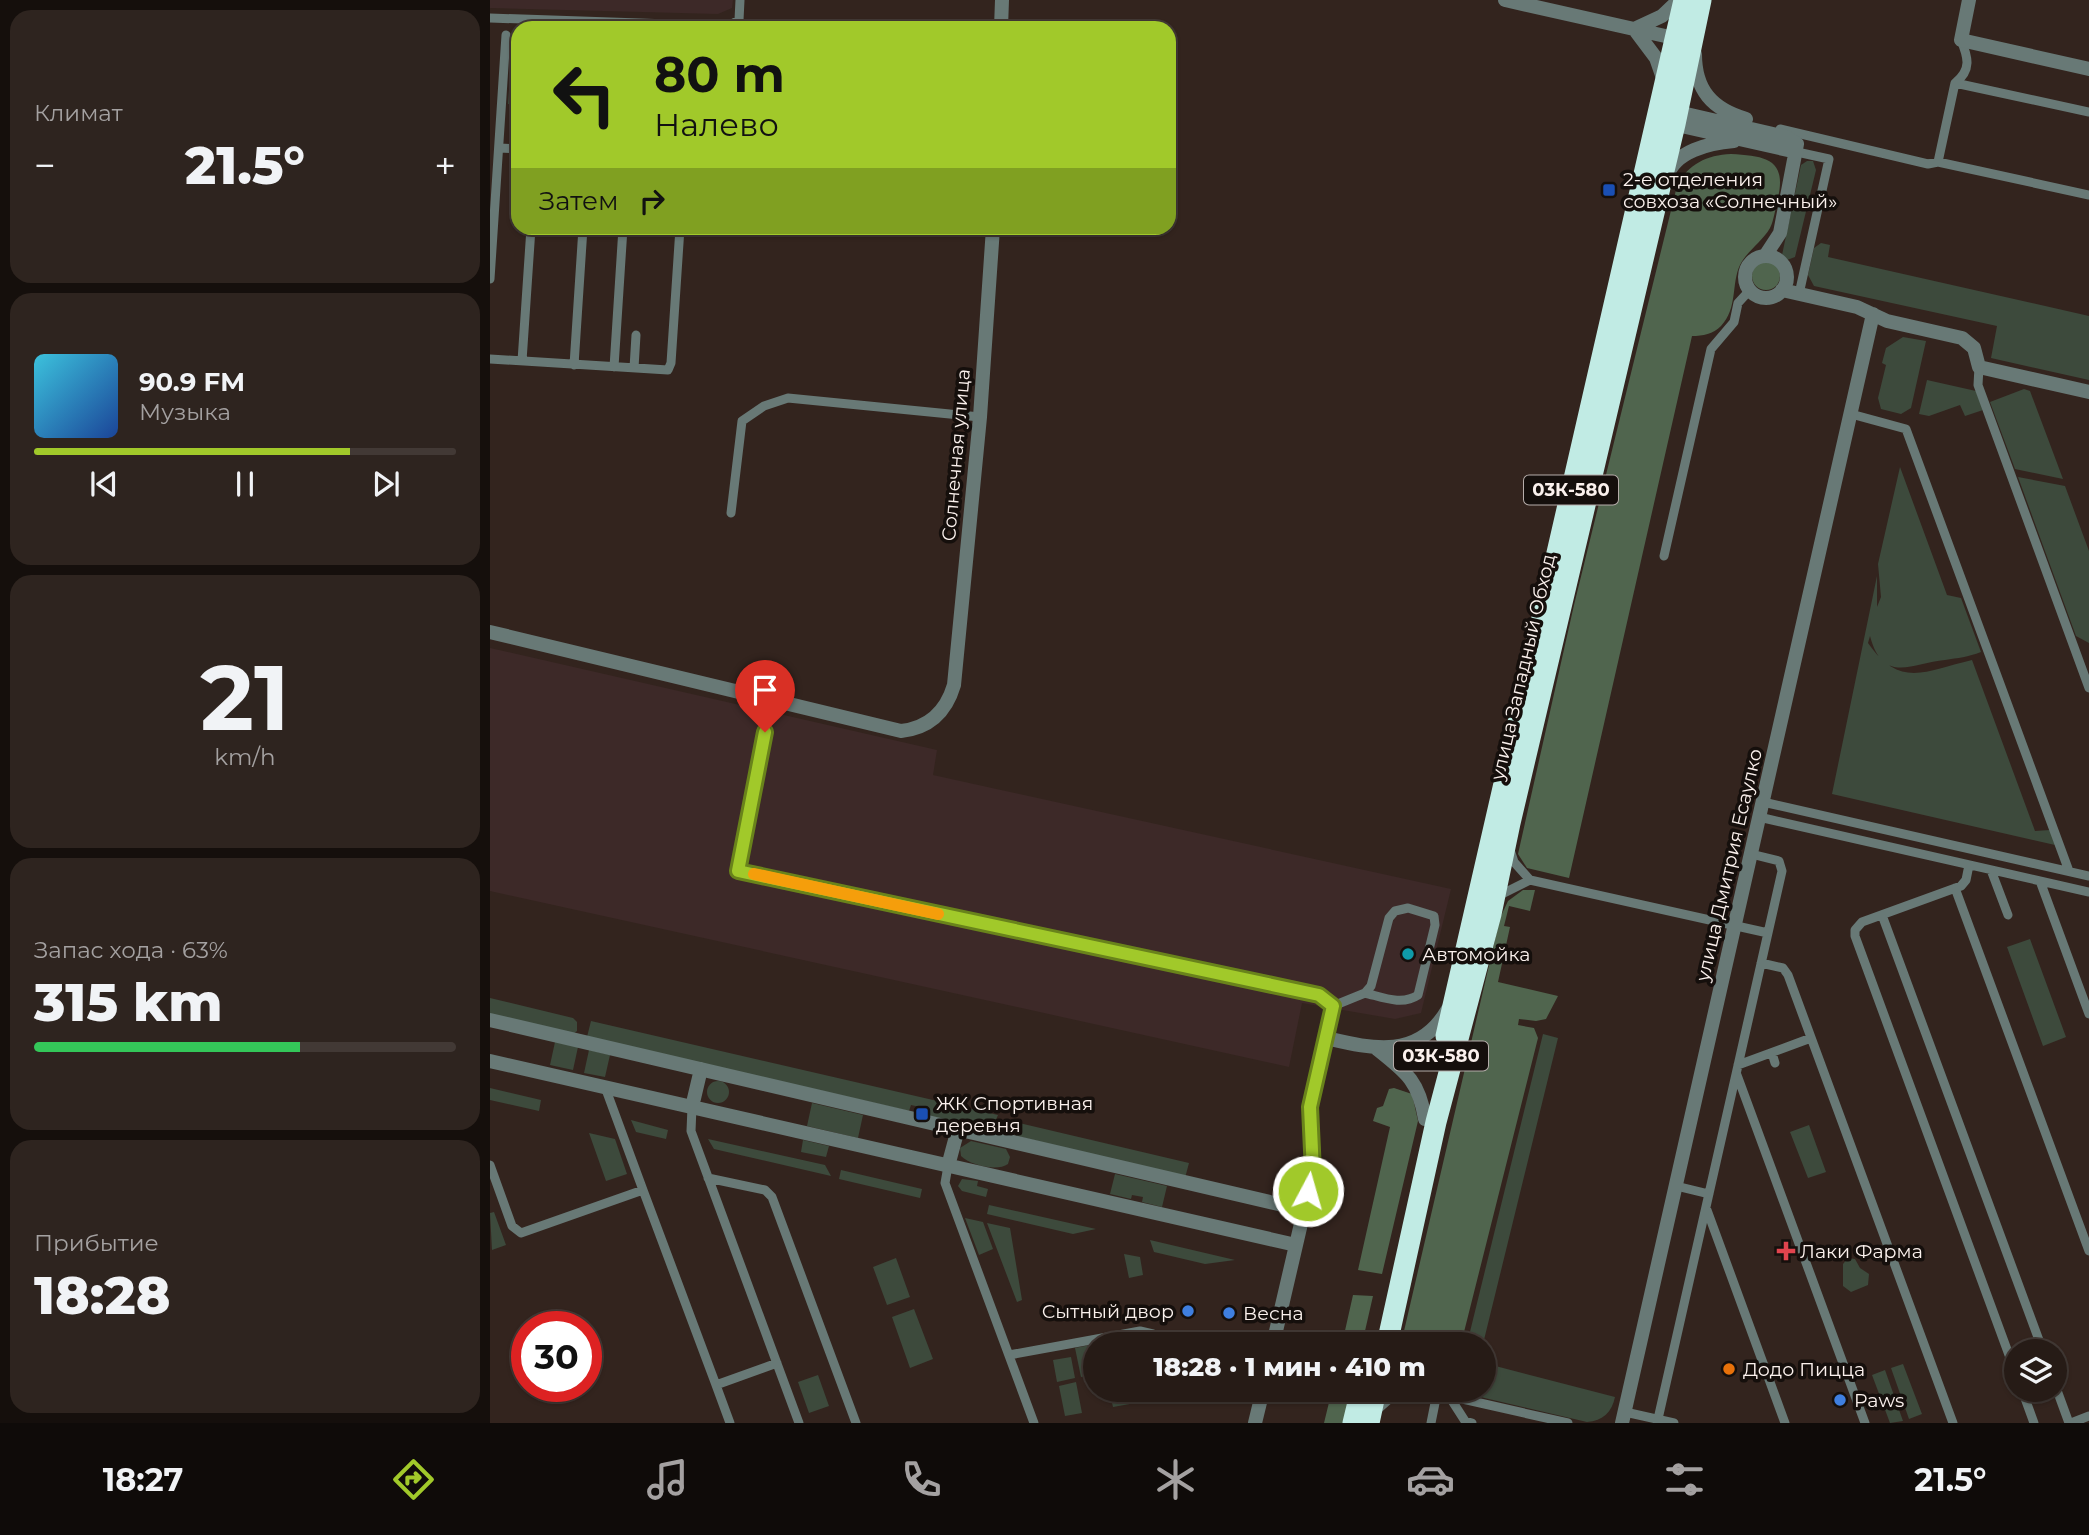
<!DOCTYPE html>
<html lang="ru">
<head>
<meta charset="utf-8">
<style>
	:root { --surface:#261b16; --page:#2e241f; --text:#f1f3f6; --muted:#a4a1a1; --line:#423935; --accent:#a1c92a }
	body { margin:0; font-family:Montserrat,sans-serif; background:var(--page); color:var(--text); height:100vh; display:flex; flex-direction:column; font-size:26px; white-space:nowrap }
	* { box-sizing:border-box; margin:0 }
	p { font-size:23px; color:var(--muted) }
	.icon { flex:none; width:38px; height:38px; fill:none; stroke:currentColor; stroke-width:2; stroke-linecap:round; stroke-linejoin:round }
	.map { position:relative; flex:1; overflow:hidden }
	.side { display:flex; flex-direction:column; gap:10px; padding:10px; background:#150f0c; width:490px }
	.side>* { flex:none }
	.hud { position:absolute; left:21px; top:21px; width:665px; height:214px; border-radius:21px; box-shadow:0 2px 5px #0004,0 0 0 2px var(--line); background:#a1c92a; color:#111; overflow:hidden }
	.fabs { position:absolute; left:1514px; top:1339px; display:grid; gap:14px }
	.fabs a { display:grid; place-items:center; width:63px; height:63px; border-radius:50%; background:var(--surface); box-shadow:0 2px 5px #0004,0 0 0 2px var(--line); font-size:35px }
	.speed { position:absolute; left:21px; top:1311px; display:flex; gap:14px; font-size:35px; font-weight:700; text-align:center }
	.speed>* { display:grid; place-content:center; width:91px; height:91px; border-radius:50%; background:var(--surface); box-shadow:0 2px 5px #0004,0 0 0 2px var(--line); line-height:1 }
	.speed .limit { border:10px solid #d22; background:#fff; color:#111 }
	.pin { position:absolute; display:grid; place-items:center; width:60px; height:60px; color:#fff; margin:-72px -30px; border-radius:50% 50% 50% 0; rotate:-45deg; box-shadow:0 0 7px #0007 }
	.pin .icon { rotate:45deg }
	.me { position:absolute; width:77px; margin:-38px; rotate:6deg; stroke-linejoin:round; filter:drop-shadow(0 0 5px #0008) }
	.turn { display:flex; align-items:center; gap:24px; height:147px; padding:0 28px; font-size:32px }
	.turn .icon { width:91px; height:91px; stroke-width:2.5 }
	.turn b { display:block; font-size:49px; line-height:60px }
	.then { display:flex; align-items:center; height:66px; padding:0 28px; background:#0003; gap:14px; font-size:26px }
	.big { font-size:52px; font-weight:800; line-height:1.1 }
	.side .card { flex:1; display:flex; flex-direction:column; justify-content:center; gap:10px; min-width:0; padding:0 24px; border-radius:21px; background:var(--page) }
	.side .dial { align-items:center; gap:0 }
	.dial b { font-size:91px; line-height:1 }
	.song { display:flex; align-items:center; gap:21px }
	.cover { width:84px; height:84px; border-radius:10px; background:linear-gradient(135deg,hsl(190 70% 55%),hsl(220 70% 35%)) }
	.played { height:7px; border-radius:4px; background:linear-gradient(90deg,var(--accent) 75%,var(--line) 75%) }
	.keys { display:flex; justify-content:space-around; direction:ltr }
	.heat { display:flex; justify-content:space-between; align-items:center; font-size:38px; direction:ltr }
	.charge { height:10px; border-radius:5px; background:linear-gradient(90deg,#34c759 63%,var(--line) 0) }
	.trip { position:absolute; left:593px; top:1332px; width:413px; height:70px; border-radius:35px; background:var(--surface); box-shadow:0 2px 5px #0004,0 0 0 2px var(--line); font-weight:800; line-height:70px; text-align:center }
	.tab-bar { display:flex; height:112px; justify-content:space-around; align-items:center; background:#0f0b09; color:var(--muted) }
	.tab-bar .icon { width:49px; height:49px }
	.tab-bar .current { color:var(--accent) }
	.tab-bar b { font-size:32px; color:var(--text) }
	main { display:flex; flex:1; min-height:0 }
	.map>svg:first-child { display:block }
	.industrial { fill:#3d2928 }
	.green { fill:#3d4a3c }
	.forest { fill:#50654e }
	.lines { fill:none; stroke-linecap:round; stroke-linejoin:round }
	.lane { stroke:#687976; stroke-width:9 }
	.street { stroke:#687976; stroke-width:14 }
	.highway { stroke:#c1ebe4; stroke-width:21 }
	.route-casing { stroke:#69831b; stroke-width:18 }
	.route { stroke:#a1c92a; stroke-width:12 }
	.slow { stroke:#f59e0b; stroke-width:12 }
	.transit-dot { fill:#1a4fb4; stroke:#150f0c; stroke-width:2.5 }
	.culture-dot { fill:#0f9aa8; stroke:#150f0c; stroke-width:2.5 }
	.health-dot { fill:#e0444e; stroke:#150f0c; stroke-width:2.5 }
	.shop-dot { fill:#3f7fe0; stroke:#150f0c; stroke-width:2.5 }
	.food-dot { fill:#e8710a; stroke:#150f0c; stroke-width:2.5 }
	.labels { text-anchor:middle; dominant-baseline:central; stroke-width:7; stroke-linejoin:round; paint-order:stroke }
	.shield { fill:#150f0c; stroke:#b6adaa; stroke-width:2 }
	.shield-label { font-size:18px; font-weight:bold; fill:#fbf1ed }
	.poi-label { font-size:19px; fill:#fbf1ed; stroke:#150f0c; text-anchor:start }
	.street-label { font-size:19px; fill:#fbf1ed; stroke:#150f0c }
</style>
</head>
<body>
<main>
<section class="side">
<div class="card"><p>Климат</p>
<div class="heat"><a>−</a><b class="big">21.5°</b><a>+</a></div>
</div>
<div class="card">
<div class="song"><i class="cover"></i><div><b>90.9 FM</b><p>Музыка</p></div></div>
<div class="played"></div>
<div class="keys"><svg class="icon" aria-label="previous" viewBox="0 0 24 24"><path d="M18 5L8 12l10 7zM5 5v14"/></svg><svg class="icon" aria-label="pause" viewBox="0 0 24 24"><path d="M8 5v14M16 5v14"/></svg><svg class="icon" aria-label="next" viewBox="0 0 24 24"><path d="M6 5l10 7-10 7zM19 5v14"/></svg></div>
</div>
<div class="card dial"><b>21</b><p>km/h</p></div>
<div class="card"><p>Запас хода · 63%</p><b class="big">315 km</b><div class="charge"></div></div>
<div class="card"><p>Прибытие</p><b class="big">18:28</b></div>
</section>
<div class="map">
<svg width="1599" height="1423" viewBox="0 0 1599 1423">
	<rect width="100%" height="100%" fill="#33241e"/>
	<path class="industrial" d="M 0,0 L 243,0 L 242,8 L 228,14 L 0,8 Z
		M 0,648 L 447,750 L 443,775 L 961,889 L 931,1013 L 905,1019 L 812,1003 L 799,1067 L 0,891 Z"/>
	<path class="green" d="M 21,60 L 28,61 L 28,105 L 18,104 Z
		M 1317,161 L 1323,161 L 1326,170 L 1305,257 L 1297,260 L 1292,255 L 1311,165 Z
		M 1331,243 L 1340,245 L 1338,257 L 1599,316 L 1599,380 L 1501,358 L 1507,326 L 1324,286 L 1318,275 L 1324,248 Z
		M 1413,337 L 1436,341 L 1421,408 L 1411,414 L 1391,409 L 1388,398 L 1396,365 L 1392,363 L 1396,348 Z
		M 1437,380 L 1486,391 L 1493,410 L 1475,416 L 1470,405 L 1439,416 L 1429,414 Z
		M 1534,389 L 1540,391 L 1573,479 L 1525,469 L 1500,402 Z
		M 1410,467 L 1457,595 L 1471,598 L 1491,652 C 1478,657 1468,658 1455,660 C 1422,663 1393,685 1380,636 L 1378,643 C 1410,689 1435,671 1482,660 L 1545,831 L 1560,830 L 1565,845 L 1342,794 L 1387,576 L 1387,607 L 1391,597 L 1388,564 Z
		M 1528,477 L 1575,486 L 1599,551 L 1599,643 L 1586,636 Z
		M 1540,939 L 1576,1037 L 1553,1046 L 1517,947 Z
		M 0,998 L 83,1018 L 87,1022 L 87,1031 L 83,1034 L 0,1017 Z
		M 101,1021 L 508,1115 L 503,1127 L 496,1128 L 438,1116 L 439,1109 L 421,1105 L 419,1111 L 97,1037 Z
		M 1053,1034 L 1068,1038 L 993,1344 L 977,1344 Z
		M 65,1042 L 88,1047 L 83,1070 L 60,1065 Z
		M 99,1050 L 120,1055 L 115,1077 L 94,1073 Z
		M217 1092a11 11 0 1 1 22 0a11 11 0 1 1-22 0Z
		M 0,1088 L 51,1100 L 49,1111 L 0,1100 Z
		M 322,1103 L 373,1115 L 368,1138 L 317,1126 Z
		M 141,1120 L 178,1130 L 176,1139 L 146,1132 Z
		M 525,1122 L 699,1163 L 695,1178 L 527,1136 L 523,1127 Z
		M 1319,1125 L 1336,1172 L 1318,1178 L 1300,1132 Z
		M 99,1133 L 125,1139 L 137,1174 L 116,1181 Z
		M 218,1139 L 335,1165 L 341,1176 L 224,1149 Z
		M 313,1140 L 339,1146 L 336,1157 L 311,1152 Z
		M 481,1141 L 516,1149 L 520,1157 L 518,1164 C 507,1172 480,1165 471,1156 L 470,1148 Z
		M 351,1170 L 432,1189 L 430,1198 L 349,1179 Z
		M 625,1174 L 677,1186 L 672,1207 L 652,1202 L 653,1197 L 642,1195 L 641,1199 L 620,1194 Z
		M 472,1179 L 488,1181 L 487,1186 L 498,1189 L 496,1197 L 472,1191 L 468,1186 Z
		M 499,1205 L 606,1229 L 583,1234 L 497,1214 Z
		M 4,1212 L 16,1245 L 2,1250 L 0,1213 Z
		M 475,1218 L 493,1222 L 503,1249 L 489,1255 Z
		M 497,1223 L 520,1228 L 532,1300 L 527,1302 Z
		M 660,1240 L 745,1260 L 715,1264 L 664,1252 Z
		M 634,1254 L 650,1257 L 653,1275 L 639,1278 Z
		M 406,1258 L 420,1297 L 397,1305 L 383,1267 Z
		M 1358,1258 L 1365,1259 L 1370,1268 L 1379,1274 L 1378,1285 L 1361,1292 L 1353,1286 L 1353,1264 Z
		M 424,1309 L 443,1359 L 420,1368 L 402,1317 Z
		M 605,1344 L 605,1374 L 591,1377 L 585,1348 Z
		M 581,1357 L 585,1378 L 567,1382 L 563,1360 Z
		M 994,1363 L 1125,1397 C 1122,1412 1113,1421 1097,1422 L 965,1391 L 994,1390 Z
		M 1413,1364 L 1432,1414 L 1419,1419 L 1401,1368 Z
		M 1395,1370 L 1413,1421 L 1400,1423 L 1382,1375 Z
		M 328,1375 L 339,1406 L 319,1413 L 308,1382 Z
		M 586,1382 L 592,1413 L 575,1416 L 569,1386 Z
		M 619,1390 L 649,1390 L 651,1402 L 623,1407 Z"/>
	<path class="forest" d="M 1241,154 C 1278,156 1298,160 1287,202 C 1285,210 1284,220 1280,228 C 1272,242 1257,251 1250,265 C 1241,284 1248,308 1231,326 C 1223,334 1213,336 1202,336 L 1079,878 L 1037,868 L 1028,854 L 1084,605 L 1187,186 C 1198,164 1217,155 1241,154 Z
		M1262 276a14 14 0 1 1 28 0a14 14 0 1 1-28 0Z
		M 1033,890 L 1045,890 L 1040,911 L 1019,906 L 1014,926 L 1020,927 L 1008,982 L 1068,996 L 1056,1019 L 1046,1021 L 1029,1019 L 1028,1025 L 1044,1028 L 1048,1038 L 971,1344 L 911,1344 L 1010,918 L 1018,901 Z
		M 904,1088 L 922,1094 L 928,1121 L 892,1274 L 868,1270 L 900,1127 L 883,1121 L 887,1108 L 893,1106 L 899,1089 Z
		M 863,1295 L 883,1296 L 872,1344 L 852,1344 Z
		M 842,1390 L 861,1390 L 854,1423 L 834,1423 Z"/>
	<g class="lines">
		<path class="lane" d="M 0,18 L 238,26 L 249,20 L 250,0
			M 1465,83 L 1599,112
			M 1290,129 L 1438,164 L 1448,162 L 1599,195
			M 9,148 L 28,149
			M 1307,152 L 1339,159 L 1309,294
			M 1448,162 L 1465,83 C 1482,70 1478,57 1471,40
			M 0,279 L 16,35
			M 0,359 L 178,370 L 181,363 L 190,228
			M 32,361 L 41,228
			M 84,365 L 93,228
			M 124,367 L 133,228
			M 1489,367 L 1488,385 L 1599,688
			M 144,368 L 146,335
			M 1361,414 L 1416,429 L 1579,871
			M 241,513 L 252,421 L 274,406 L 298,398 L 490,417
			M 1174,556 L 1221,349 L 1244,322 L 1248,303 L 1260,290
			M 275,732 L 248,871 L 829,995 L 843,1006 L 836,1038
			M 1273,802 L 1599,876
			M 1269,817 L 1599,892
			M 1020,850 L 1024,862 L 1040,880
			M 1479,865 L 1476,880 L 1471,886 L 1372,922 L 1365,930 L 1365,936 L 1526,1374
			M 1501,870 L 1518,915
			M 1550,881 L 1599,1014
			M 1465,888 L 1599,1251
			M 1008,896 L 1040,880 L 1278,933
			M 1392,915 L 1553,1351
			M 1271,963 L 1293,968 L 1298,975 L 1463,1423
			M 843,1006 L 875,993 L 881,986 L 899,918 L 905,911 L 918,908 L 944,916 L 945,925 L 928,995 C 912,1006 892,997 875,993
			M 1282,1053 L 1285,1063
			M 1248,1065 L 1321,1038
			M 1247,1075 L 1375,1423
			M 202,1107 L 201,1131 L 309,1423
			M 0,1165 L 22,1226 L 31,1233 L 153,1190 L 115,1087
			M 458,1166 L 455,1183 L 544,1423
			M 218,1178 L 275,1190 L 282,1197 L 366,1423
			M 1186,1186 L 1219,1194
			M 153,1190 L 226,1385
			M 1217,1210 L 1295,1423
			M 519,1355 L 650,1331 L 663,1334 L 666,1344
			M 1564,1382 L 1579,1423
			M 1532,1390 L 1544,1423
			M 959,1396 L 975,1421 L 982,1423
			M 886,1411 L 903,1396 L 937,1391 L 1078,1423
			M 1135,1412 L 1184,1423
			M 1168,1419 L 1292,871 L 1289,861 L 1261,854
			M 240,1423 L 226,1385 L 287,1363
			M 941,1423 L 947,1393
			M 1581,1423 L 1599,1416"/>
		<path class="street" d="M 1015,0 L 1193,40
			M 1479,0 L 1471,40 L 1599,69
			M 511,28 L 512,0
			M 1144,29 L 1172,16 L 1189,0
			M 1145,30 L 1166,58 L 1174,81
			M 1205,54 C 1205,90 1222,109 1256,119
			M 1179,110 L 1296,137 L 1307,144 L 1290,233 L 1275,256
			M 1178,123 L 1307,152
			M 1177,177 C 1184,151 1220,143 1244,141
			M1255 277a21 21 0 1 1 42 0a21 21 0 1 1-42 0Z
			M 1292,290 L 1367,307 L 1397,321 L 1472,338 L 1484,348 L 1489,367 L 1599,392
			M 0,632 L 411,731 C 439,728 456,712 464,685 L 490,417 L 503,228
			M 0,1020 L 814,1210
			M 887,1049 C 916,1072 929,1081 935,1119
			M 0,1061 L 806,1245
			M 202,1107 L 211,1069
			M 458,1166 L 468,1129
			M 783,1344 L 823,1172 L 820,1107 L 836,1038 C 883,1049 929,1060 958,1009
			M 765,1423 L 773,1390
			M 1132,1423 L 1383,314"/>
		<path class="highway" d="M 956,1036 L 1194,0
			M 897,1344 L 946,1122 L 1001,914 L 1020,823 L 1185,124 L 1211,0
			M 863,1423 L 871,1390
			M 879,1423 L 886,1390"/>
	</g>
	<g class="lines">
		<g class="route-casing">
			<path id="route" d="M 275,732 L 248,871 L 829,995 L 843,1006 L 820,1107 L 823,1172 L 818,1191"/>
		</g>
		<use href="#route" class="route"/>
		<path class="slow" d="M 264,874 L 448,914"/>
	</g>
	<g class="transit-dot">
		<rect x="1112" y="183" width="14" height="14" rx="3.5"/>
		<rect x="425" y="1107" width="14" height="14" rx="3.5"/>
	</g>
	<circle class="culture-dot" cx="918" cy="954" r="7"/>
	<path class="health-dot" d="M1292.5 1240.5h7v7h7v7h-7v7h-7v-7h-7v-7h7z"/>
	<g class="shop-dot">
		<circle cx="698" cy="1311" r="7"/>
		<circle cx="739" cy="1313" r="7"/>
		<circle cx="1350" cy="1400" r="7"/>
	</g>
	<circle class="food-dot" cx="1239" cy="1369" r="7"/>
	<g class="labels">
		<g class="shield">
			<rect x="1034" y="475.5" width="94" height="29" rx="5"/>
			<rect x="904" y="1041.5" width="94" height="29" rx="5"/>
		</g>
		<g class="shield-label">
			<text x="1081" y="490">03К-580</text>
			<text x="951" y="1056">03К-580</text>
		</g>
		<g class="poi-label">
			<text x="1133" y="179">2-е отделения<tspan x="1133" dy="22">совхоза «Солнечный»</tspan></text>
			<text x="932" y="954">Автомойка</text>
			<text x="446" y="1103">ЖК Спортивная<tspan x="446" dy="22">деревня</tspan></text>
			<text x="1310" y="1251">Лаки Фарма</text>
			<text x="684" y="1311" text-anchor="end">Сытный двор</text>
			<text x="753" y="1313">Весна</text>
			<text x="1253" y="1369">Додо Пицца</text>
			<text x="1364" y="1400">Paws</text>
		</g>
		<g class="street-label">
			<text transform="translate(466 455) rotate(-85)">Солнечная улица</text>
			<text transform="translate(1033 667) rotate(-77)">улица Западный Обход</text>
			<text transform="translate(1239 865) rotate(-77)">улица Дмитрия Есаулко</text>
		</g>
	</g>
</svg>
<div class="fabs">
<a><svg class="icon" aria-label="layers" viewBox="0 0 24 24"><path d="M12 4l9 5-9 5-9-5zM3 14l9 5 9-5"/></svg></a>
</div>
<div class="speed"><div class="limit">30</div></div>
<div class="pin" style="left:275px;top:732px;background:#d93025"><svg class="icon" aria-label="arrive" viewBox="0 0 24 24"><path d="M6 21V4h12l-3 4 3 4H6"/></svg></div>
<svg class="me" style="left:818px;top:1191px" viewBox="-20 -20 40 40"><circle r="17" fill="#a1c92a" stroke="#fff" stroke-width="3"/><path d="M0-11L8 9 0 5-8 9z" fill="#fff"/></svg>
<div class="trip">18:28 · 1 мин · 410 m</div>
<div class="hud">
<div class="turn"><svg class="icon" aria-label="left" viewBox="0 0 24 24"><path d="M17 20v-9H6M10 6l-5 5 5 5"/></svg><div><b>80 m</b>Налево</div></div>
<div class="then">Затем<svg class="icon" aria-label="right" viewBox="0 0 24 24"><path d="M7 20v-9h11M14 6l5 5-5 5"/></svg></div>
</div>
</div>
</main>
<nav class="tab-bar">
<b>18:27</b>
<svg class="icon current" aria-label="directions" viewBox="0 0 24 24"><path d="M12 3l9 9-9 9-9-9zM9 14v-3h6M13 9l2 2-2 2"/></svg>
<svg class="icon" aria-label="music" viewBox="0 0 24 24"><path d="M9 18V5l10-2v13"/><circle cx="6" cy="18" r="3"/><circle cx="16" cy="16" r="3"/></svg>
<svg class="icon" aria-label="phone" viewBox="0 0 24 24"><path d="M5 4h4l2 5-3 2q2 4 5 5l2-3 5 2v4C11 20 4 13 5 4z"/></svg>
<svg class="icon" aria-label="climate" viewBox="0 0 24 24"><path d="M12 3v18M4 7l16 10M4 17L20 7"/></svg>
<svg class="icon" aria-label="car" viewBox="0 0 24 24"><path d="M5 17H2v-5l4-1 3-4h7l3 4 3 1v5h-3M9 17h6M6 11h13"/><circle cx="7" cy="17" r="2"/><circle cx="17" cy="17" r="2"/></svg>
<svg class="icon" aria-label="filters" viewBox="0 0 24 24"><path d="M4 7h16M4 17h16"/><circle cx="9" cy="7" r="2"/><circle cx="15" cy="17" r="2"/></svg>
<b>21.5°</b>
</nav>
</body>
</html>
